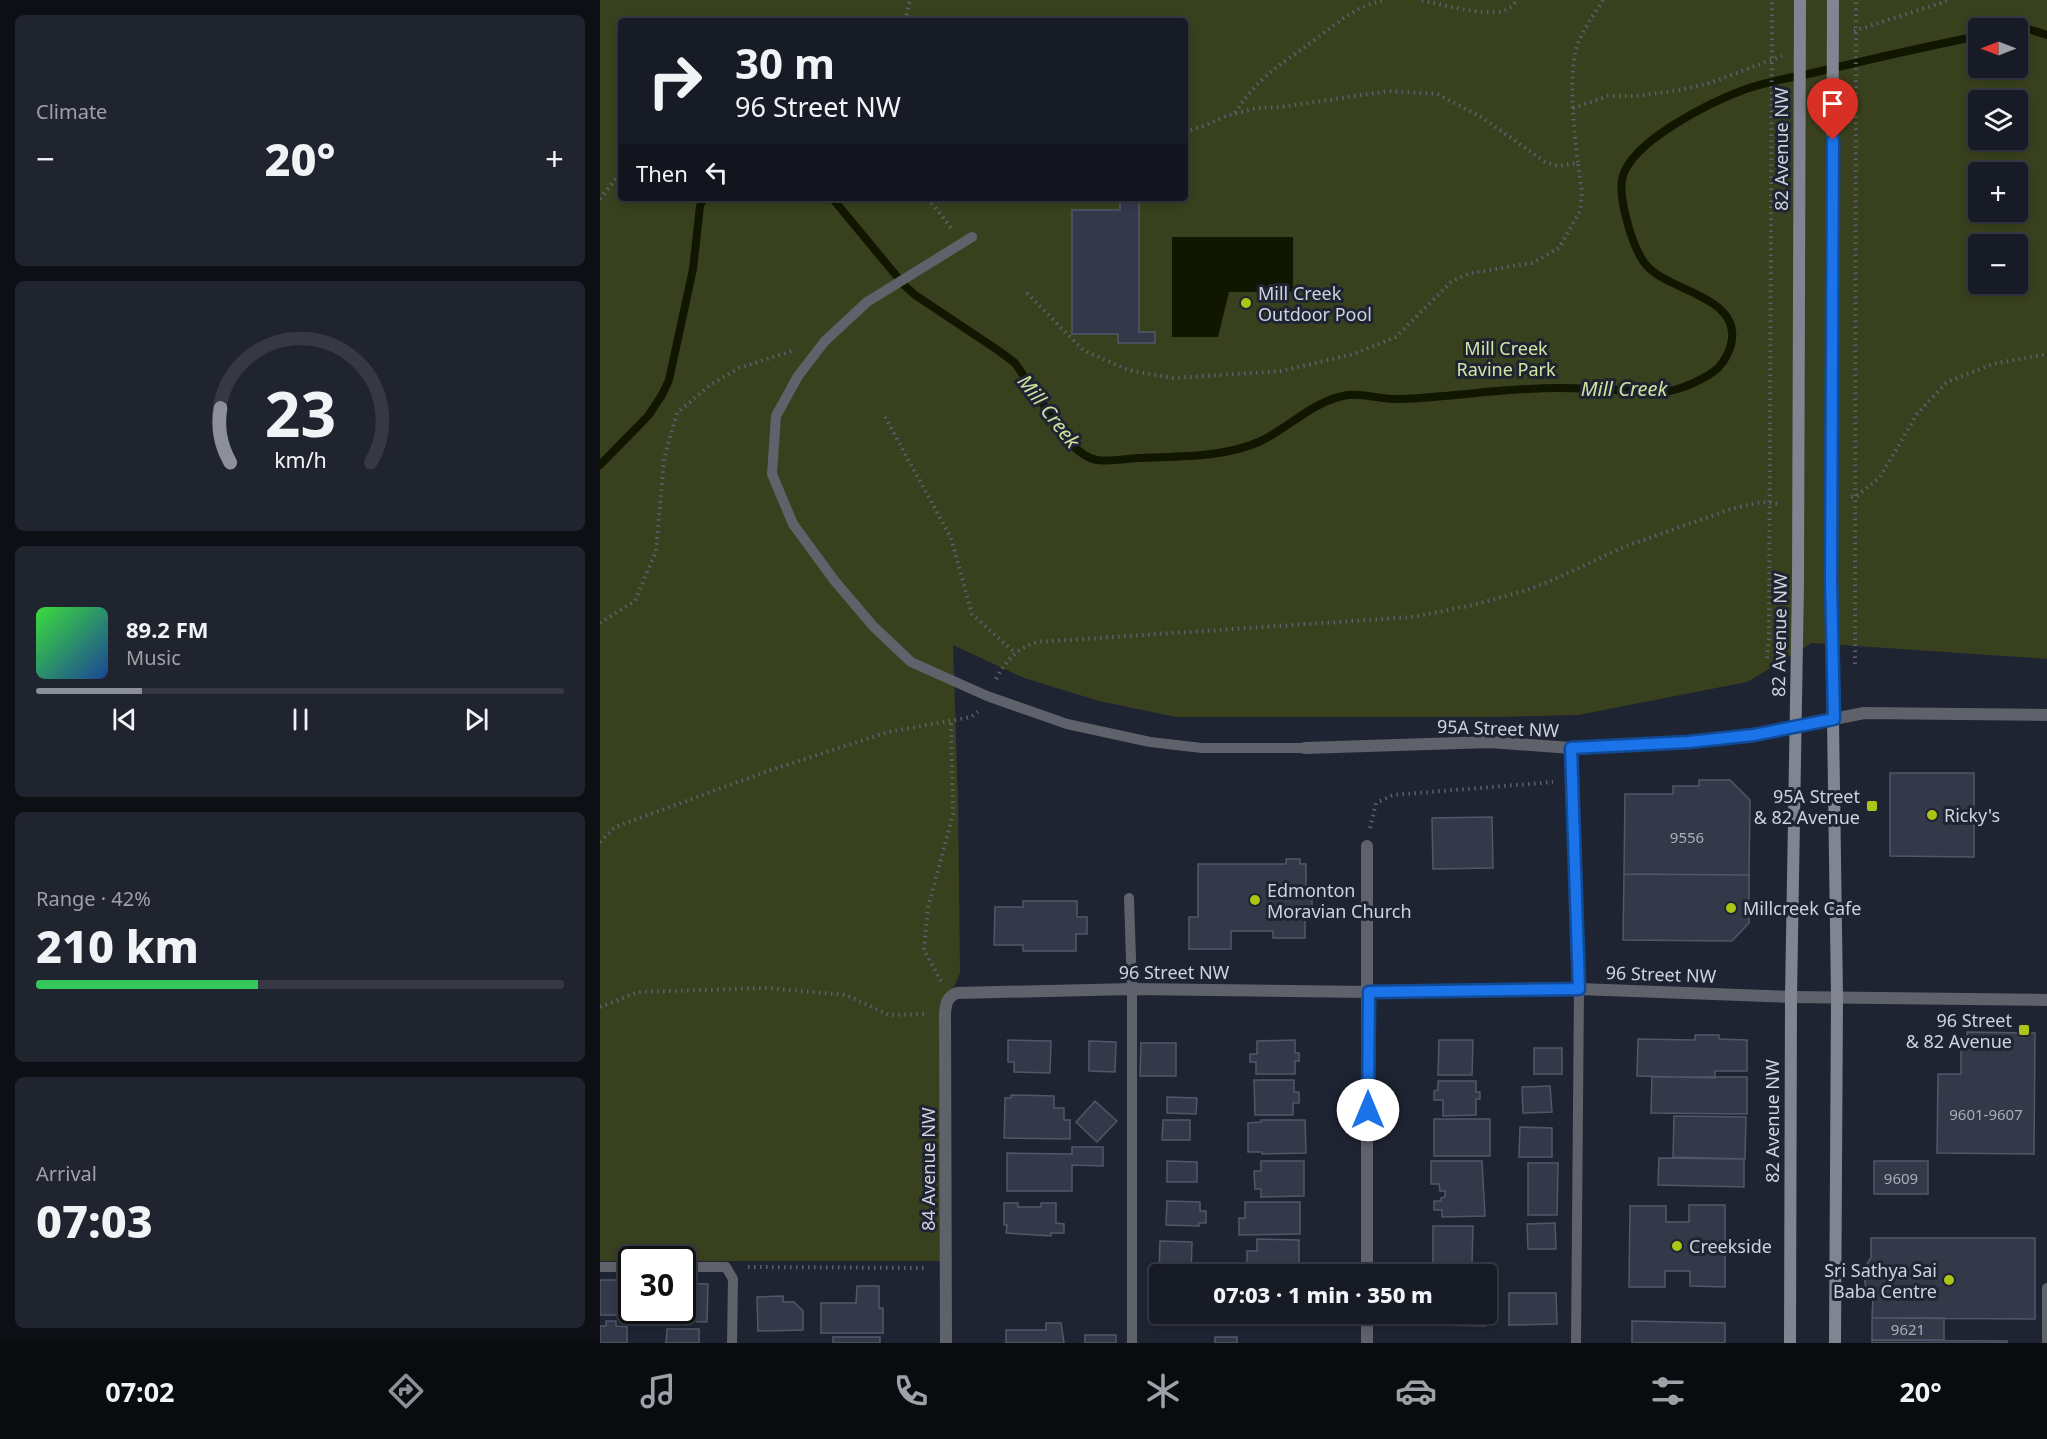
<!DOCTYPE html>
<html lang="en">
<head>
<meta charset="utf-8">
<style>
	:root { --surface:#171b26; --page:#20242e; --text:#f1f3f6; --muted:#9ea1a7; --line:#363943; --accent:#8c9099 }
	body { margin:0; font-family:"Noto Sans",sans-serif; background:var(--page); color:var(--text); height:100vh; display:flex; flex-direction:column; font-size:22px; white-space:nowrap }
	* { box-sizing:border-box; margin:0 }
	p { font-size:20px; color:var(--muted) }
	.icon { flex:none; width:33px; height:33px; fill:none; stroke:currentColor; stroke-width:2; stroke-linecap:round; stroke-linejoin:round }
	.map { position:relative; flex:1; overflow:hidden }
	.details { display:flex; flex-direction:column; gap:15px; padding:15px; background:#0d0f15; width:600px }
	.details>* { flex:none }
	.banner { position:absolute; left:18px; top:18px; width:570px; height:183px; border-radius:6px; box-shadow:0 3px 9px #0003,0 0 0 2px var(--line); background:#171b26; color:var(--text); overflow:hidden }
	.needle { width:39px; rotate:270deg }
	.tools { position:absolute; left:1368px; top:18px; display:grid; gap:12px }
	.tools a { display:grid; place-items:center; width:60px; height:60px; border-radius:6px; background:var(--surface); box-shadow:0 3px 9px #0003,0 0 0 2px var(--line); font-size:30px }
	.speed { position:absolute; left:18px; top:1246px; display:flex; gap:12px; font-size:30px; font-weight:700; text-align:center }
	.speed>* { display:grid; place-content:center; width:78px; height:78px; border-radius:50%; background:var(--surface); box-shadow:0 3px 9px #0003,0 0 0 2px var(--line); line-height:1 }
	.speed .limit { border:3px solid #111; border-radius:9px; background:#fff; color:#111 }
	.pin { position:absolute; display:grid; place-items:center; width:51px; height:51px; color:#fff; margin:-62px -26px; border-radius:50% 50% 50% 0; rotate:-45deg; box-shadow:0 0 6px #0007 }
	.pin .icon { rotate:45deg }
	.me { position:absolute; width:66px; margin:-33px; rotate:0deg; stroke-linejoin:round; filter:drop-shadow(0 0 4px #0008) }
	.turn { display:flex; align-items:center; gap:21px; height:126px; padding:0 18px; font-size:27px }
	.turn .icon { width:78px; height:78px; stroke-width:2.5 }
	.turn b { display:block; font-size:42px; line-height:51px }
	.then { display:flex; align-items:center; height:57px; padding:0 18px; background:#0003; gap:12px; font-size:22px }
	.big { font-size:45px; font-weight:800; line-height:1.1 }
	.details .tile { flex:1; display:flex; flex-direction:column; justify-content:center; gap:9px; min-width:0; padding:0 21px; border-radius:9px; background:var(--page) }
	.details .dial { align-items:center; gap:0 }
	.dial svg { height:156px; overflow:visible; fill:none; stroke:var(--line); stroke-width:7; stroke-linecap:round; text-anchor:middle }
	.dial text { fill:var(--text); stroke:none }
	.song { display:flex; align-items:center; gap:18px }
	.cover { width:72px; height:72px; border-radius:9px; background:linear-gradient(135deg,hsl(120 70% 55%),hsl(220 70% 35%)) }
	.played { height:6px; border-radius:3px; background:linear-gradient(90deg,var(--accent) 20%,var(--line) 20%) }
	.keys { display:flex; justify-content:space-around; direction:ltr }
	.heat { display:flex; justify-content:space-between; align-items:center; font-size:33px; direction:ltr }
	.charge { height:9px; border-radius:4px; background:linear-gradient(90deg,#34c759 42%,var(--line) 0) }
	.trip { position:absolute; left:549px; top:1264px; width:348px; height:60px; border-radius:6px; background:var(--surface); box-shadow:0 3px 9px #0003,0 0 0 2px var(--line); font-weight:800; line-height:60px; text-align:center }
	.dock { display:flex; height:96px; justify-content:space-around; align-items:center; background:#090b0f; color:var(--muted) }
	.dock .icon { width:42px; height:42px }
	.dock .current { color:var(--accent) }
	.dock b { font-size:27px; color:var(--text) }
	main { display:flex; flex:1; min-height:0 }
	.map>svg:first-child { display:block }
	.green { fill:#39401d; fill-rule:evenodd }
	.water { fill:#111600 }
	.lines { fill:none; stroke-linecap:round; stroke-linejoin:round }
	.stream { stroke:#111600; stroke-width:8 }
	.building { fill:#34394a; stroke:#515769; stroke-width:1.5 }
	.path { stroke:#5c606e; stroke-width:4; stroke-dasharray:1.5 4.5; stroke-linecap:butt }
	.service { stroke:#5f626a; stroke-width:10 }
	.minor { stroke:#5f626a; stroke-width:12 }
	.tertiary { stroke:#5f626a; stroke-width:12 }
	.secondary { stroke:#818592; stroke-width:12 }
	.route-casing { stroke:#114b97; stroke-width:15 }
	.route { stroke:#1a73e8; stroke-width:10 }
	.poi-dot { fill:#abc615; stroke:#1f2433; stroke-width:2 }
	.labels { text-anchor:middle; dominant-baseline:central; stroke-width:6; stroke-linejoin:round; paint-order:stroke }
	.number-label { font-size:15px; fill:#a9acb9 }
	.street-label { font-size:18px; fill:#d0d3de; stroke:#1f2433 }
	.poi-label { font-size:18px; fill:#d0d3de; stroke:#1f2433; text-anchor:start }
	.park-label { font-size:18px; fill:#d5e6a2; stroke:#1f2433 }
	.water-label { font-size:20px; font-style:italic; fill:#d0e19e; stroke:#1f2433 }
</style>
</head>
<body>
<main>
<section class="details">
<div class="tile"><p>Climate</p>
<div class="heat"><a>−</a><b class="big">20°</b><a>+</a></div>
</div>
<div class="tile dial"><svg viewBox="0 0 100 80">
<path d="M14 69A42 42 0 1 1 86 69"/>
<path d="M14 69A42 42 0 0 1 9 41" stroke="#8c9099"/>
<text x="50" y="56" font-size="32" font-weight="700">23</text>
<text x="50" y="72" font-size="11">km/h</text>
</svg></div>
<div class="tile">
<div class="song"><i class="cover"></i><div><b>89.2 FM</b><p>Music</p></div></div>
<div class="played"></div>
<div class="keys"><svg class="icon" aria-label="previous" viewBox="0 0 24 24"><path d="M18 5L8 12l10 7zM5 5v14"/></svg><svg class="icon" aria-label="pause" viewBox="0 0 24 24"><path d="M8 5v14M16 5v14"/></svg><svg class="icon" aria-label="next" viewBox="0 0 24 24"><path d="M6 5l10 7-10 7zM19 5v14"/></svg></div>
</div>
<div class="tile"><p>Range · 42%</p><b class="big">210 km</b><div class="charge"></div></div>
<div class="tile"><p>Arrival</p><b class="big">07:03</b></div>
</section>
<div class="map">
<svg width="1447" height="1343" viewBox="0 0 1447 1343">
	<rect width="100%" height="100%" fill="#1f2433"/>
	<path class="green" d="M 0,0 L 1447,0 L 1447,659 L 1212,643 L 1147,682 L 978,715 L 889,717 L 576,717 L 499,701 L 424,678 L 353,645 L 358,800 L 360,973 L 350,996 L 350,1261 L 0,1261 ZM 21,21 L 585,21 L 585,198 L 21,198 ZM 1378,28 L 1418,28 L 1418,68 L 1378,68 ZM 1378,100 L 1418,100 L 1418,140 L 1378,140 ZM 1378,172 L 1418,172 L 1418,212 L 1378,212 ZM 1378,244 L 1418,244 L 1418,284 L 1378,284 Z"/>
	<path class="water" d="M 572,237 L 693,237 L 693,292 L 629,292 L 618,337 L 572,337 Z"/>
	<g class="lines">
		<path class="stream" d="M 1418,30 L 1428,29 L 1447,35
			M 232,198 L 305,286 L 315,295 L 399,351 L 415,363 L 470,443 C 478,451 486,458 497,460 C 510,462 524,459 537,458 C 577,456 624,458 661,441 C 690,427 714,400 748,395 C 765,393 782,400 800,399 C 853,397 905,388 958,388 C 985,388 1011,390 1038,391 C 1046,391 1056,392 1064,392 C 1080,390 1106,379 1118,368 C 1125,361 1131,349 1132,339 C 1137,297 1071,291 1048,267 C 1033,252 1019,201 1022,180 C 1028,142 1113,101 1146,89 C 1169,81 1194,77 1217,72 C 1271,59 1324,47 1378,36
			M 0,465 L 48,416 L 62,395 L 69,380 L 93,269 L 100,206 L 104,198"/>
	</g>
	<path class="building" d="M 520,201 L 539,201 L 539,332 L 555,332 L 555,343 L 518,343 L 518,334 L 472,334 L 472,210 L 520,210 Z
		M 1290,773 L 1374,773 L 1374,857 L 1290,856 Z
		M 1099,780 L 1130,780 L 1150,800 L 1149,875 L 1024,874 L 1025,794 L 1073,794 L 1073,786 L 1099,786 Z
		M 892,817 L 893,868 L 833,869 L 832,818 Z
		M 686,859 L 700,859 L 700,864 L 706,864 L 706,888 L 712,888 L 712,912 L 705,912 L 705,938 L 673,938 L 673,931 L 631,931 L 631,949 L 589,949 L 589,917 L 598,917 L 598,864 L 686,864 Z
		M 1024,874 L 1149,875 L 1149,923 L 1132,941 L 1023,940 Z
		M 423,901 L 477,901 L 477,917 L 487,917 L 487,934 L 476,934 L 476,951 L 423,951 L 423,945 L 394,945 L 395,907 L 423,907 Z
		M 1367,1032 L 1435,1033 L 1434,1154 L 1337,1153 L 1338,1074 L 1361,1074 L 1361,1037 L 1367,1037 Z
		M 1095,1035 L 1119,1035 L 1119,1039 L 1147,1040 L 1147,1071 L 1115,1071 L 1115,1078 L 1037,1076 L 1038,1039 L 1095,1040 Z
		M 408,1040 L 451,1041 L 450,1073 L 414,1072 L 414,1062 L 408,1062 Z
		M 695,1040 L 695,1053 L 699,1053 L 699,1061 L 695,1061 L 695,1074 L 656,1074 L 656,1062 L 650,1062 L 650,1054 L 657,1054 L 657,1041 Z
		M 839,1040 L 873,1040 L 872,1075 L 838,1075 Z
		M 489,1041 L 516,1042 L 515,1072 L 489,1071 Z
		M 541,1043 L 576,1043 L 576,1076 L 540,1076 Z
		M 934,1048 L 962,1048 L 962,1074 L 934,1074 Z
		M 1052,1077 L 1147,1077 L 1147,1114 L 1051,1113 Z
		M 654,1080 L 694,1080 L 694,1092 L 699,1092 L 699,1103 L 693,1103 L 693,1115 L 655,1115 Z
		M 838,1081 L 876,1081 L 876,1092 L 880,1092 L 880,1099 L 876,1099 L 876,1115 L 843,1116 L 843,1100 L 834,1100 L 834,1091 L 838,1090 Z
		M 950,1086 L 952,1112 L 923,1113 L 922,1087 Z
		M 411,1095 L 454,1096 L 454,1108 L 464,1108 L 464,1120 L 470,1120 L 470,1139 L 404,1138 L 405,1098 L 411,1098 Z
		M 567,1097 L 597,1098 L 596,1114 L 567,1113 Z
		M 495,1101 L 517,1121 L 497,1142 L 476,1122 Z
		M 1074,1116 L 1146,1117 L 1145,1159 L 1073,1157 Z
		M 834,1119 L 890,1119 L 890,1156 L 834,1156 Z
		M 563,1120 L 590,1120 L 590,1140 L 562,1140 Z
		M 661,1120 L 705,1120 L 706,1153 L 662,1154 L 662,1152 L 648,1152 L 648,1123 L 661,1122 Z
		M 920,1127 L 952,1128 L 952,1157 L 919,1157 Z
		M 472,1147 L 503,1147 L 503,1166 L 472,1165 L 472,1191 L 407,1191 L 407,1153 L 472,1154 Z
		M 1059,1158 L 1144,1159 L 1144,1187 L 1058,1185 Z
		M 567,1161 L 597,1162 L 597,1182 L 567,1182 Z
		M 661,1161 L 704,1161 L 704,1196 L 661,1197 L 661,1189 L 655,1189 L 654,1171 L 661,1171 Z
		M 831,1161 L 882,1161 L 885,1216 L 842,1217 L 842,1210 L 834,1210 L 834,1201 L 841,1201 L 841,1198 L 845,1197 L 845,1191 L 840,1191 L 839,1184 L 831,1184 Z
		M 1274,1161 L 1328,1161 L 1328,1194 L 1274,1194 Z
		M 928,1163 L 958,1163 L 957,1215 L 928,1215 Z
		M 567,1201 L 600,1202 L 600,1211 L 606,1211 L 606,1223 L 599,1223 L 599,1226 L 566,1225 Z
		M 645,1202 L 700,1202 L 700,1234 L 639,1235 L 639,1218 L 645,1218 Z
		M 404,1203 L 418,1203 L 418,1207 L 441,1207 L 441,1203 L 456,1203 L 456,1223 L 464,1224 L 464,1233 L 451,1233 L 451,1236 L 406,1233 L 407,1225 L 404,1225 Z
		M 1089,1205 L 1125,1205 L 1125,1287 L 1090,1286 L 1090,1271 L 1065,1271 L 1065,1287 L 1029,1287 L 1030,1206 L 1066,1206 L 1066,1222 L 1089,1222 Z
		M 955,1223 L 956,1249 L 928,1249 L 927,1224 Z
		M 833,1226 L 873,1226 L 872,1265 L 833,1265 Z
		M 1271,1238 L 1435,1238 L 1435,1319 L 1272,1318 L 1273,1298 L 1266,1288 L 1264,1277 L 1266,1266 L 1271,1257 Z
		M 657,1239 L 699,1240 L 699,1273 L 647,1272 L 647,1251 L 657,1251 Z
		M 560,1241 L 592,1242 L 591,1275 L 559,1274 Z
		M 0,1280 L 26,1280 L 26,1291 L 32,1291 L 32,1303 L 27,1303 L 27,1315 L 0,1315 Z
		M 82,1283 L 108,1284 L 107,1322 L 82,1321 L 82,1314 L 79,1314 L 79,1311 L 82,1311 Z
		M 257,1286 L 279,1286 L 279,1308 L 283,1308 L 283,1333 L 221,1333 L 221,1303 L 256,1303 Z
		M 909,1293 L 956,1293 L 957,1324 L 909,1325 Z
		M 183,1296 L 183,1302 L 194,1302 L 203,1311 L 203,1330 L 158,1331 L 157,1297 Z
		M 655,1314 L 705,1314 L 705,1325 L 682,1325 L 682,1320 L 655,1320 Z
		M 832,1314 L 886,1314 L 886,1326 L 832,1325 Z
		M 1272,1318 L 1344,1318 L 1344,1340 L 1272,1340 Z
		M 6,1321 L 16,1321 L 16,1326 L 27,1327 L 27,1343 L 0,1343 L 0,1326 L 6,1326 Z
		M 1032,1321 L 1125,1323 L 1125,1343 L 1032,1343 Z
		M 446,1323 L 461,1323 L 464,1343 L 406,1343 L 406,1330 L 446,1330 Z
		M 67,1329 L 99,1329 L 99,1343 L 66,1343 Z
		M 485,1335 L 516,1335 L 516,1343 L 485,1343 Z
		M 233,1337 L 280,1337 L 280,1343 L 233,1343 Z
		M 615,1337 L 637,1337 L 637,1343 L 615,1343 Z
		M 1272,1340 L 1407,1341 L 1407,1343 L 1272,1343 Z"/>
	<g class="lines">
		<path class="path" d="M 822,0 C 842,5 883,16 902,11 C 909,10 913,5 917,0
			M 305,21 L 310,0
			M 1254,31 L 1350,0
			M 973,108 L 1008,96 L 1036,96 L 1080,90 L 1110,83 L 1182,56
			M 635,113 C 659,76 679,66 713,41 C 738,23 754,6 786,0
			M 585,132 L 606,125 L 626,116 L 657,108 L 681,107 L 789,91 L 837,94 L 883,118 L 945,162 L 957,166 L 978,163 C 974,132 967,68 979,41 C 985,27 995,13 1003,0
			M 328,198 L 351,228
			M 0,199 L 21,172
			M 427,293 L 483,350 L 528,370 L 573,378 L 681,371 L 754,354 L 796,337 L 852,281 L 871,273 L 932,263 L 959,248 L 980,211 L 982,192 L 978,163
			M 285,417 L 351,538 L 372,614 L 415,653
			M 1251,497 L 1258,495 L 1280,477 L 1317,414 L 1347,382 L 1393,364 L 1447,354
			M 0,623 L 35,601 L 56,551 L 64,459 L 77,413 L 110,385 L 139,368 L 192,351
			M 1167,658 L 1169,639 L 1172,0
			M 1255,664 L 1256,0
			M 396,679 C 406,660 417,648 438,642 L 813,617 L 873,605 L 924,591 L 946,583 L 1026,546 L 1134,508 L 1162,502 L 1179,504
			M 770,828 L 776,803 L 793,795 L 953,782
			M 0,842 L 15,827 L 168,771 L 288,732 L 371,717 L 378,712
			M 341,981 L 324,950 L 328,908 L 353,814 L 351,720
			M 0,1007 L 38,992 L 167,988 L 246,995 L 289,1015 L 326,1014
			M 148,1267 L 326,1268"/>
		<path class="service" d="M 372,237 L 267,302 L 225,341 L 198,376 L 176,416 L 172,474 L 193,524 L 234,580 L 273,626 L 311,662 L 387,696 L 467,724 L 550,742 L 602,748 L 705,748
			M 971,748 L 979,989 L 976,1343
			M 529,898 L 532,989 L 532,1343
			M 0,1267 L 32,1267
			M 82,1267 L 126,1267 L 133,1279 L 132,1343
			M 1447,1343 L 1447,1288"/>
		<path class="minor" d="M 705,748 L 890,742 L 971,748 L 1089,742 L 1154,735 L 1264,713 L 1447,715
			M 767,1275 L 767,846
			M 346,1343 L 345,1013 C 346,1003 347,997 357,993 L 532,989 L 769,992 L 979,989 L 1191,997
			M 767,1343 L 767,1314"/>
		<path class="tertiary" d="M 1191,997 L 1447,1000"/>
		<path class="secondary" d="M 1233,0 L 1231,581 L 1237,997 L 1235,1343
			M 1190,1343 L 1191,997 L 1198,583 L 1200,0"/>
	</g>
	<g class="lines">
		<g class="route-casing">
			<path id="route" d="M 768,1110 L 769,992 L 979,989 L 971,748 L 1089,742 L 1154,735 L 1234,719 L 1231,581 L 1233,140"/>
		</g>
		<use href="#route" class="route"/>
	</g>
	<g class="poi-dot">
		<circle cx="646" cy="303" r="6"/>
		<rect x="1266" y="800" width="12" height="12" rx="3"/>
		<circle cx="1332" cy="815" r="6"/>
		<circle cx="655" cy="900" r="6"/>
		<circle cx="1131" cy="908" r="6"/>
		<rect x="1418" y="1024" width="12" height="12" rx="3"/>
		<circle cx="1077" cy="1246" r="6"/>
		<circle cx="1349" cy="1280" r="6"/>
	</g>
	<g class="labels">
		<g class="number-label">
			<text x="1087" y="837">9556</text>
			<text x="1386" y="1114">9601-9607</text>
			<text x="1301" y="1178">9609</text>
			<text x="1308" y="1329">9621</text>
		</g>
		<g class="street-label">
			<text transform="translate(1181 149) rotate(-90)">82 Avenue NW</text>
			<text transform="translate(1179 635) rotate(-89)">82 Avenue NW</text>
			<text transform="translate(898 728) rotate(2)">95A Street NW</text>
			<text x="574" y="972">96 Street NW</text>
			<text transform="translate(1061 974) rotate(2)">96 Street NW</text>
			<text transform="translate(1172 1121) rotate(-90)">82 Avenue NW</text>
			<text transform="translate(328 1169) rotate(-90)">84 Avenue NW</text>
		</g>
		<g class="poi-label">
			<text x="658" y="293">Mill Creek<tspan x="658" dy="21">Outdoor Pool</tspan></text>
			<text x="1260" y="796" text-anchor="end">95A Street<tspan x="1260" dy="21">&amp; 82 Avenue</tspan></text>
			<text x="1344" y="815">Ricky's</text>
			<text x="667" y="890">Edmonton<tspan x="667" dy="21">Moravian Church</tspan></text>
			<text x="1143" y="908">Millcreek Cafe</text>
			<text x="1412" y="1020" text-anchor="end">96 Street<tspan x="1412" dy="21">&amp; 82 Avenue</tspan></text>
			<text x="1089" y="1246">Creekside</text>
			<text x="1337" y="1270" text-anchor="end">Sri Sathya Sai<tspan x="1337" dy="21">Baba Centre</tspan></text>
		</g>
		<g class="park-label">
			<text x="906" y="348">Mill Creek<tspan x="906" dy="21">Ravine Park</tspan></text>
		</g>
		<g class="water-label">
			<text x="1024" y="388">Mill Creek</text>
			<text transform="translate(449 411) rotate(52)">Mill Creek</text>
		</g>
	</g>
</svg>
<div class="tools">
<a><svg class="needle" viewBox="-14 -14 28 28"><path d="M0-13l5 13h-10z" fill="#e53935"/><path d="M0 13l5-13h-10z" fill="#9ea1a7"/></svg></a>
<a><svg class="icon" aria-label="layers" viewBox="0 0 24 24"><path d="M12 4l9 5-9 5-9-5zM3 14l9 5 9-5"/></svg></a>
<a>+</a>
<a>−</a>
</div>
<div class="speed"><div class="limit">30</div></div>
<div class="pin" style="left:1233px;top:140px;background:#d93025"><svg class="icon" aria-label="arrive" viewBox="0 0 24 24"><path d="M6 21V4h12l-3 4 3 4H6"/></svg></div>
<svg class="me" style="left:768px;top:1110px" viewBox="-20 -20 40 40"><circle r="19" fill="#fff"/><path d="M0-13L10 11 0 6-10 11z" fill="#1a73e8"/></svg>
<div class="trip">07:03 · 1 min · 350 m</div>
<div class="banner">
<div class="turn"><svg class="icon" aria-label="right" viewBox="0 0 24 24"><path d="M7 20v-9h11M14 6l5 5-5 5"/></svg><div><b>30 m</b>96 Street NW</div></div>
<div class="then">Then<svg class="icon" aria-label="left" viewBox="0 0 24 24"><path d="M17 20v-9H6M10 6l-5 5 5 5"/></svg></div>
</div>
</div>
</main>
<nav class="dock">
<b>07:02</b>
<svg class="icon current" aria-label="directions" viewBox="0 0 24 24"><path d="M12 3l9 9-9 9-9-9zM9 14v-3h6M13 9l2 2-2 2"/></svg>
<svg class="icon" aria-label="music" viewBox="0 0 24 24"><path d="M9 18V5l10-2v13"/><circle cx="6" cy="18" r="3"/><circle cx="16" cy="16" r="3"/></svg>
<svg class="icon" aria-label="phone" viewBox="0 0 24 24"><path d="M5 4h4l2 5-3 2q2 4 5 5l2-3 5 2v4C11 20 4 13 5 4z"/></svg>
<svg class="icon" aria-label="climate" viewBox="0 0 24 24"><path d="M12 3v18M4 7l16 10M4 17L20 7"/></svg>
<svg class="icon" aria-label="car" viewBox="0 0 24 24"><path d="M5 17H2v-5l4-1 3-4h7l3 4 3 1v5h-3M9 17h6M6 11h13"/><circle cx="7" cy="17" r="2"/><circle cx="17" cy="17" r="2"/></svg>
<svg class="icon" aria-label="filters" viewBox="0 0 24 24"><path d="M4 7h16M4 17h16"/><circle cx="9" cy="7" r="2"/><circle cx="15" cy="17" r="2"/></svg>
<b>20°</b>
</nav>
</body>
</html>
